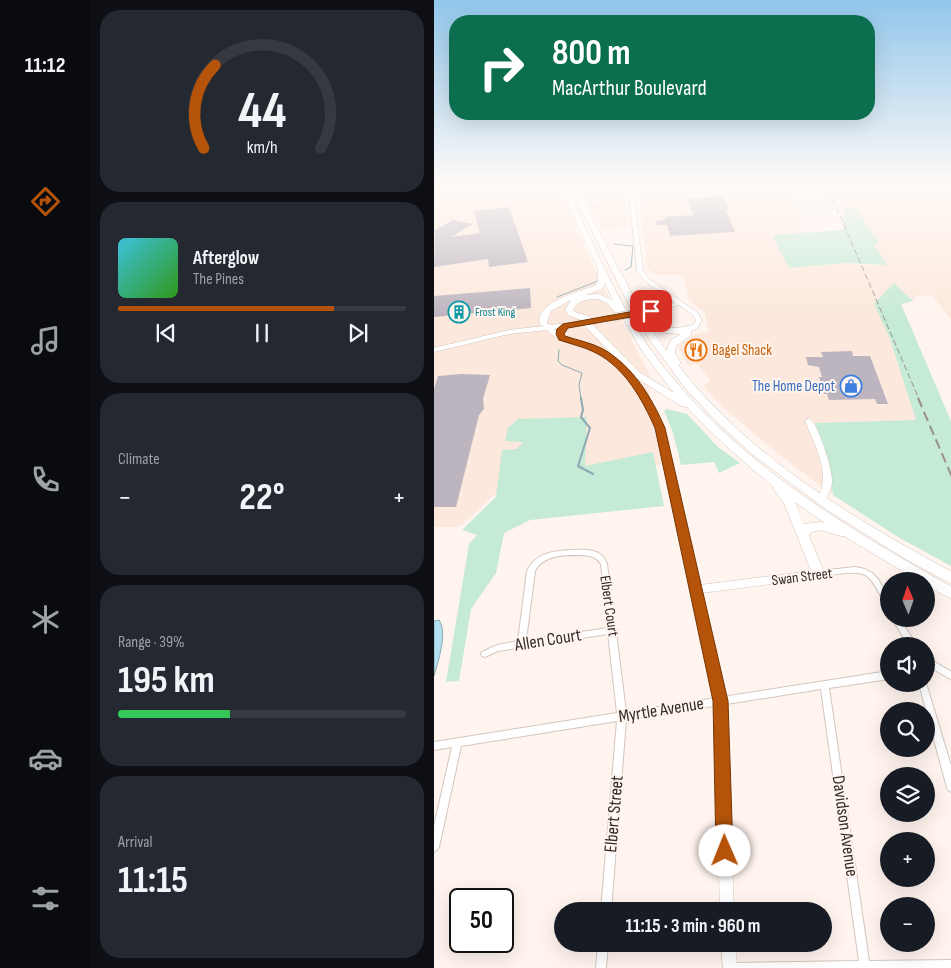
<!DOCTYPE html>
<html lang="en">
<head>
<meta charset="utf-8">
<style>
	:root { --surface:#171b24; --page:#242831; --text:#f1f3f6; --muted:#9ea1a6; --line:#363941; --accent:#b45309 }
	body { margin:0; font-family:"Sofia Sans Condensed",sans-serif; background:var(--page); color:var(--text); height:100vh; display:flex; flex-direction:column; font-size:19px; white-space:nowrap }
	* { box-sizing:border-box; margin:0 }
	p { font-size:16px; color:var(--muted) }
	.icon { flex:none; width:28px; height:28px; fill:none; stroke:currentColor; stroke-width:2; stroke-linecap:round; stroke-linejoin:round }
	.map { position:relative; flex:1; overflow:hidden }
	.side { display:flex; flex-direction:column; gap:10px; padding:10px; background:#0d0f14; width:344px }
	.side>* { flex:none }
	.guide { position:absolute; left:15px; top:15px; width:426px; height:105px; border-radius:20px; box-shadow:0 5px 20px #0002; background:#0b6e4f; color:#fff; overflow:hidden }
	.needle { width:32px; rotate:358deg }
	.tools { position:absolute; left:446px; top:572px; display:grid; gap:10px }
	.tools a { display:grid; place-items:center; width:55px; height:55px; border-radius:50%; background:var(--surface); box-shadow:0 5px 20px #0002; font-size:25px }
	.speed { position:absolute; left:15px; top:888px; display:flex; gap:10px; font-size:25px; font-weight:700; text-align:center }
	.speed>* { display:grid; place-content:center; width:65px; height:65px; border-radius:50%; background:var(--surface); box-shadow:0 5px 20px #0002; line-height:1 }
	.speed .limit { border:2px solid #111; border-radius:8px; background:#fff; color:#111 }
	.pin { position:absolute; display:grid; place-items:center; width:42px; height:42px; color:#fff; margin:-21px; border-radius:10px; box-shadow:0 2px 8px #0006 }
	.me { position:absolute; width:55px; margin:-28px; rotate:359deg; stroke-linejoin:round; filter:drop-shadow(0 0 4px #0008) }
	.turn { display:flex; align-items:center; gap:18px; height:105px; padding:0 20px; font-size:22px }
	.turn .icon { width:65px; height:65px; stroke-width:2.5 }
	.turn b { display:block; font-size:35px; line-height:42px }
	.big { font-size:38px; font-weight:700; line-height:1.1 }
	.side .widget { flex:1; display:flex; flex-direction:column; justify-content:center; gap:8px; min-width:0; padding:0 18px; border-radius:20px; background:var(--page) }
	.side .dial { align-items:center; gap:0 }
	.dial svg { height:130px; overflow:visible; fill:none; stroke:var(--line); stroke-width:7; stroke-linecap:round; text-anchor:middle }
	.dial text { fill:var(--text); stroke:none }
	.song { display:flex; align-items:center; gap:15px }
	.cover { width:60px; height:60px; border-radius:8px; background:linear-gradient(135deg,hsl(190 70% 55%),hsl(110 70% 35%)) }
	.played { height:5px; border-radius:2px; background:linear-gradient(90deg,var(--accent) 75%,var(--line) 75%) }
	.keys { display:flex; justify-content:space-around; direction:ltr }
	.heat { display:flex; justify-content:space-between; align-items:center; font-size:28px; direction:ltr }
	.charge { height:8px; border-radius:4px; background:linear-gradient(90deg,#34c759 39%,var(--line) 0) }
	.trip { position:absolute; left:120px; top:902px; width:278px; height:50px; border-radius:25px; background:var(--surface); box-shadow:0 5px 20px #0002; font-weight:700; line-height:50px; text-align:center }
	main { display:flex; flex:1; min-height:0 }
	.dock { display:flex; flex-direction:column; width:90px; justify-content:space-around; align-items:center; background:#090b0e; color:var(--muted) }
	.dock .icon { width:35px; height:35px }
	.dock .on { color:var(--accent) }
	.dock b { font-size:22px; color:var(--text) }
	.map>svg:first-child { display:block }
	.built { fill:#fce8dc }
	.green { fill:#c5ead5 }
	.water { fill:#b1e0f0; stroke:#8baab4 }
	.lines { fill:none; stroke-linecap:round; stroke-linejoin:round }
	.stream-far1 { stroke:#8baab4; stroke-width:1 }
	.stream { stroke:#8baab4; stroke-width:2 }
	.building { fill:#bcb4be }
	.street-casing { stroke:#d2c6be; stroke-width:2 }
	.secondary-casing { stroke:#d2c6be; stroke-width:1 }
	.highway-casing { stroke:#d2c6be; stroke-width:1 }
	.street { fill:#fff; fill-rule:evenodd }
	.secondary { fill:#fff; fill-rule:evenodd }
	.highway { fill:#fff; fill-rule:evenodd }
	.rail-far1 { stroke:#98908b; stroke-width:1; stroke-dasharray:6 3; stroke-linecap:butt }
	.rail { stroke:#98908b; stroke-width:2; stroke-dasharray:10 5; stroke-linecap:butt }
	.secondary-bridge-casing { stroke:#d2c6be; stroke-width:8; stroke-linecap:butt }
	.secondary-bridge { stroke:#fff; stroke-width:7 }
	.route { fill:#b45309; stroke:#753606 }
	.labels { text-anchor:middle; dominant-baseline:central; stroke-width:4; stroke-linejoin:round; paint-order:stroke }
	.far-culture-label { font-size:12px; fill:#0d838f; stroke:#fff4ee; text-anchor:start }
	.food-label { font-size:15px; fill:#c56008; stroke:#fff4ee; text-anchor:start }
	.shop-label { font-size:15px; fill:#366cbe; stroke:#fff4ee; text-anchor:end }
	.street-label { font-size:15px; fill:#312c29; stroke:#fff4ee }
	.near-street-label { font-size:18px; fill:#312c29; stroke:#fff4ee }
</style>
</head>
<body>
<main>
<nav class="dock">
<b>11:12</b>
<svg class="icon on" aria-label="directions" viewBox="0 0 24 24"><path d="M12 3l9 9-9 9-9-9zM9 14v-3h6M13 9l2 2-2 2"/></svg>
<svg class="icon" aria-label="music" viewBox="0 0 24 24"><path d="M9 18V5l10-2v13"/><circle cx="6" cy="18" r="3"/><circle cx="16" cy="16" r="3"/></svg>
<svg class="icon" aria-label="phone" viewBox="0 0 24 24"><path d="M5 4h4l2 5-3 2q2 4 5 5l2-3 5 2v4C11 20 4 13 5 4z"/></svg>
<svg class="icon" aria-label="climate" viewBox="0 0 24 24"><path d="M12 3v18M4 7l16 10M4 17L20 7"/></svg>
<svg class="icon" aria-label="car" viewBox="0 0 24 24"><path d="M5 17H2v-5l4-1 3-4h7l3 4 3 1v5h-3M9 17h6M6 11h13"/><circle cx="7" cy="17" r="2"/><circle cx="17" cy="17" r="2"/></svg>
<svg class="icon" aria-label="filters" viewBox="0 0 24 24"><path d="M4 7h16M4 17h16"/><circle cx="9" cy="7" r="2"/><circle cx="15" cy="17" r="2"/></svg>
</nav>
<section class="side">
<div class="widget dial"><svg viewBox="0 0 100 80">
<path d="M14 69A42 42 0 1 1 86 69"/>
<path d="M14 69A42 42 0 0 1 21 18" stroke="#b45309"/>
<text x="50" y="56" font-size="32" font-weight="700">44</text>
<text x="50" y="72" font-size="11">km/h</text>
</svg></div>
<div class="widget">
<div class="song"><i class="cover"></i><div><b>Afterglow</b><p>The Pines</p></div></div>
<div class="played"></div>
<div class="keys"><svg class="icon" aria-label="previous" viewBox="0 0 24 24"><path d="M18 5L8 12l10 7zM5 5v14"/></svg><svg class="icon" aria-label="pause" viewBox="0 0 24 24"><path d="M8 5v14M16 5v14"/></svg><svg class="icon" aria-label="next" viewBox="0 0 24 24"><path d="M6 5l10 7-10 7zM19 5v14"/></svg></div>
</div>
<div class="widget"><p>Climate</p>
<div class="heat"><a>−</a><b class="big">22°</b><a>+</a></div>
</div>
<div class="widget"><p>Range · 39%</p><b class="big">195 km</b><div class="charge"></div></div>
<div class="widget"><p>Arrival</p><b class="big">11:15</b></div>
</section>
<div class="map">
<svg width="518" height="968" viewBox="0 0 518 968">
	<rect width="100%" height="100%" fill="#fff4ee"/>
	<path class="built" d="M 0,183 L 122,183 L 160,268 L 216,376 L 215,404 L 233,463 L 159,479 L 60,495 L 25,527 L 0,527 Z
		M 144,183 L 190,183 L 193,226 L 169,230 Z
		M 204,183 L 346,183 L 363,210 L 368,233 L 338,235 L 355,268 L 411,263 L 443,266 L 440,244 L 444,241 L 421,208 L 410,209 L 399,183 L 449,183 L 464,187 L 485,185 L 490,189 L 517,187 L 517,319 L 498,295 L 483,296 L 479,301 L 460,283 L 440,304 L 456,339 L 482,420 L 381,423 L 395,461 L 399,495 L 347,456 L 290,408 L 269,386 L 277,380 L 263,364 L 254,365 L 244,346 L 261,334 L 275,332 L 271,313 L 255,300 L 250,275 L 219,275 L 213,267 Z"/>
	<path class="green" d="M 421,208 L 445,242 L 440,245 L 453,265 L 411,263 L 355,268 L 338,235 L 409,230 L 410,209 Z
		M 460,283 L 479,301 L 467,304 L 517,421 L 517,566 L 464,537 L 399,495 L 395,461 L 381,423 L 482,420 L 456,339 L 440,304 Z
		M 233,409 L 253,414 L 284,447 L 306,463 L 285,473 L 280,462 L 247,465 L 239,433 L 230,411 Z
		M 153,417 L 151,466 L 219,452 L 230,506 L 96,520 L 70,533 L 62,573 L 37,609 L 25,681 L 12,682 L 35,544 L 43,535 L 28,530 L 62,497 L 68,450 L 83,449 L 89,442 L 71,441 L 74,428 L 84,419 Z"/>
	<path class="water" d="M 5,620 C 14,632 4,662 0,676 L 0,621 Z"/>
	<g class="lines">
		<path class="stream-far1" d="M 99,183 L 107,187 L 109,191
			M 115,194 L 125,196
			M 155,202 L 161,209
			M 180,244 L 199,246 L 197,267 L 191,270
			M 123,297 L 164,281
			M 125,350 L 124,361 L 128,365 L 148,373 L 145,385 L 147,399"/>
		<path class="stream" d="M 147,398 L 149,410 L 147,417 L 156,428 L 144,466 L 159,474"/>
	</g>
	<path class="building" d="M 289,196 L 295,209 L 292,210 L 301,232 L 236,236 L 233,225 L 223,225 L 222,221 L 232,220 L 231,217 L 259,215 L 253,199 Z
		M 75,207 L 94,262 L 55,267 L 54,259 L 0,267 L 1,230 L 19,220 L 39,224 L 17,237 L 46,233 L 40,211 Z
		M 96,288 L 97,308 L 0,317 L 0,296 Z
		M 418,351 L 419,356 L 436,356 L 454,404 L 443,404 L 441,399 L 395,400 L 393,394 L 390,394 L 385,377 L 388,377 L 385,367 L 374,365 L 372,357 L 389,357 L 387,352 Z
		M 27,374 L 56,375 L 49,399 L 50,409 L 45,415 L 22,507 L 0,507 L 0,389 L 4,376 Z"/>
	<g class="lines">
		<g class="street-casing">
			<path id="street" d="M 137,550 C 147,550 162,548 169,557 C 170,557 173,564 173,564 L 181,628 L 183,630 L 182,632 L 192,712 L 455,671 L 455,679 L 395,688 L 435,961 L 518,960 L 518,968 L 291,968 L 292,964 L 296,963 L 425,961 L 387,689 L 192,720 L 177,911 L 167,911 L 183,721 L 27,746 L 5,847 L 3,850 L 0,852 L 0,826 L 18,747 L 0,750 L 0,742 L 183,713 L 174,634 L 64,651 L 51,657 L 48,656 L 47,654 L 48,652 L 63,645 L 84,641 L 93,571 C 102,553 118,551 137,550 ZM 146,555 C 155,556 161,555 167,564 L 174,628 L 92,640 L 101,571 C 109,555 130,555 146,555 Z
				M 421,567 L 431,569 L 438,573 L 444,579 L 455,598 L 455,608 L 452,607 C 447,597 442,584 433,576 C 423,569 397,575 385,577 L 382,576 L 381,574 L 382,572 L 385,571 Z
				M 458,619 L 466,619 L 483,646 L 475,646 Z
				M 492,657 L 518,672 L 518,680 L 492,665 Z
				M 492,683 L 518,769 L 518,792 L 515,791 L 513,788 L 485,684 L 492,684 Z
				M 164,944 L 174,944 L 172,968 L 162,968 Z"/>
		</g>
		<g class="secondary-casing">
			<path id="secondary" d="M 194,183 L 198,183 L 209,271 L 215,279 L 264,313 L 268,320 L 263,328 L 261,329 L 258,327 L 262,320 L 259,315 L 245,305 L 217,313 L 214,311 L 241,303 L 211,281 L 203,271 Z
				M 179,315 L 181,316 L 181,318 L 153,325 L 120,329 C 134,341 149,342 166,348 C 197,361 218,398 230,428 L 266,585 L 385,570 L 389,571 L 390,574 L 389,577 L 385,578 L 267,593 L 292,701 L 300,911 L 286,911 L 280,701 L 222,428 C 210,399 192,364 161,352 C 141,344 130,345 113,330 L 75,334 L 0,352 L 0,348 L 75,330 L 109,326 L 106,323 L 109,321 L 116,325 L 153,321 Z
				M 375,418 C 384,423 398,469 398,480 C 398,489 394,495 390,502 L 387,503 L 383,500 C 398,474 381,446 371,421 Z
				M 287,944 L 301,944 L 303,968 L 289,968 Z"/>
		</g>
		<g class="highway-casing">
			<path id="highway" d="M 124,183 L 130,183 C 158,239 181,299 217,350 C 293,456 406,524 518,587 L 518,599 L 492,586 L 492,581 L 485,581 L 410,536 L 407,536 L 386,530 L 377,532 L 375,536 L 391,574 L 390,578 L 385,579 L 380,578 L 350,503 L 339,488 L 340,487 C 309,462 280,436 253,407 L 247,406 L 199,376 L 150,325 L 149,323 L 151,321 L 135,316 L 131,310 L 137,300 L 117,311 L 112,325 L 106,325 C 99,302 146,292 162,285 L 164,281 L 164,269 ZM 171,283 L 179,300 L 164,294 L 151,295 L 168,289 ZM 164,299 L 173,303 L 182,313 L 186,313 L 208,351 L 240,393 L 205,372 L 155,321 L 157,319 L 156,317 L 141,312 L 139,310 C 143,300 154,299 164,299 ZM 361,502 L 391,523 L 386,522 L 370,524 Z
				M 134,183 L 140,183 L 208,313 L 213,313 C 227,331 241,330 261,324 L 265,327 L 257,331 L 257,335 L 242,346 L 241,353 L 247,363 L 244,365 C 315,457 417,517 518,572 L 518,584 L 473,560 L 393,510 L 318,454 L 283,422 L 251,388 L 215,339 L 196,307 ZM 216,327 L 232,333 L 247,334 L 237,340 L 232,351 Z"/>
		</g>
		<use href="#street" class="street"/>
		<use href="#secondary" class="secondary"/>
		<use href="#highway" class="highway"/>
		<path class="rail-far1" d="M 392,183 L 485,399"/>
		<path class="rail" d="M 484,398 L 518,477"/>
		<g class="secondary-bridge-casing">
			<path id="secondary-bridge" d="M 179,317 L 217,311"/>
		</g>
		<use href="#secondary-bridge" class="secondary-bridge"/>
	</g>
	<linearGradient id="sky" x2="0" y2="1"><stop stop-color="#92c6eb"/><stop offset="0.58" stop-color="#fffaf7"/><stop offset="1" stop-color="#fffaf7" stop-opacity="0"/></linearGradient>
	<rect width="518" height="318" fill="url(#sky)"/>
	<path class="route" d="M 217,308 L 220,309 L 220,313 L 134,328 L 130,334 L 131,336 C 143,340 158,343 169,349 C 199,366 218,398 231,428 L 294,701 L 299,851 L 297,857 L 291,860 L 285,857 L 282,851 L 279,701 L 221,428 C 208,399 191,368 162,353 C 151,347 137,344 125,340 L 122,334 L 123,329 L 129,324 Z"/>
	<defs>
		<g id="building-ring" transform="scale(1.125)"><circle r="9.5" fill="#fff4ee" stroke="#0f9aa8" stroke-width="1.5"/><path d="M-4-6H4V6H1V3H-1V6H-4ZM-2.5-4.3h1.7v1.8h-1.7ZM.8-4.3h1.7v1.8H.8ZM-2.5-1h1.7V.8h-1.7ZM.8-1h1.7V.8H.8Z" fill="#0f9aa8"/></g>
		<g id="restaurant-ring" transform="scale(1.125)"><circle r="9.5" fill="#fff4ee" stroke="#e8710a" stroke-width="1.5"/><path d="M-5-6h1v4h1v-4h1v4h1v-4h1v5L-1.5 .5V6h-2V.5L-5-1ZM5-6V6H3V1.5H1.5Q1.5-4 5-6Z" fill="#e8710a"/></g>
		<g id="shop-ring" transform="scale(1.125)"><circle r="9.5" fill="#fff4ee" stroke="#3f7fe0" stroke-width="1.5"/><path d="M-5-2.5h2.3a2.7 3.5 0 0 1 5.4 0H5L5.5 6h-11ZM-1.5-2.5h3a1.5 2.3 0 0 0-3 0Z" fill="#3f7fe0"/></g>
	</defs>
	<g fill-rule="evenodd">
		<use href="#building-ring" x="25" y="312"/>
		<use href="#restaurant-ring" x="262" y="350"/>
		<use href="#shop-ring" x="417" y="386"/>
	</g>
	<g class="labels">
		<g class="far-culture-label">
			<text x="41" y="312">Frost King</text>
		</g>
		<g class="food-label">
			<text x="278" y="350">Bagel Shack</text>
		</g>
		<g class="shop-label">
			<text x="401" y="386">The Home Depot</text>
		</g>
		<g class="street-label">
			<text transform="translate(368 577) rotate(-7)">Swan Street</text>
			<text transform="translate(175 606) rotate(82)">Elbert Court</text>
		</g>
		<g class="near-street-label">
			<text transform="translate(114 640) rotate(-9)">Allen Court</text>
			<text transform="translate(227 710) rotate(-9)">Myrtle Avenue</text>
			<text transform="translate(180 814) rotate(-85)">Elbert Street</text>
			<text transform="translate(411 826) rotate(82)">Davidson Avenue</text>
		</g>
	</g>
</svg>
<div class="tools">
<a><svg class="needle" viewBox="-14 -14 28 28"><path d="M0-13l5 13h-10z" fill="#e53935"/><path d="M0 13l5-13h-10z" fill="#9ea1a6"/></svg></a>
<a><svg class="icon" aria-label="sound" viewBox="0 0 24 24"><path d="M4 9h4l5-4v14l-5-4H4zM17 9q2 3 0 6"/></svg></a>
<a><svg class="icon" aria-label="search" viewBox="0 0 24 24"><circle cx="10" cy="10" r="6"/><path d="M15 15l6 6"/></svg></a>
<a><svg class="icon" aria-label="layers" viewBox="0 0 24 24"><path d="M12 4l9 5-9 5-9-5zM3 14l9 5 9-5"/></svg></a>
<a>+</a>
<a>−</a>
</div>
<div class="speed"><div class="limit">50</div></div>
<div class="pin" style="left:217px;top:311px;background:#d93025"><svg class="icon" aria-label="arrive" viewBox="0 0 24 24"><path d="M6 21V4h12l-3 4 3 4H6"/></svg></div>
<svg class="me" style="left:291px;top:851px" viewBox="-20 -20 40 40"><circle r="19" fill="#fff"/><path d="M0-13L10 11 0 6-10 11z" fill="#b45309"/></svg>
<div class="trip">11:15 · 3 min · 960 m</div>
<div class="guide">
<div class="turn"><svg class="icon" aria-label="right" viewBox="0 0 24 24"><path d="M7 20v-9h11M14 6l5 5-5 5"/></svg><div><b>800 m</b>MacArthur Boulevard</div></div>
</div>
</div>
</main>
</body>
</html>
